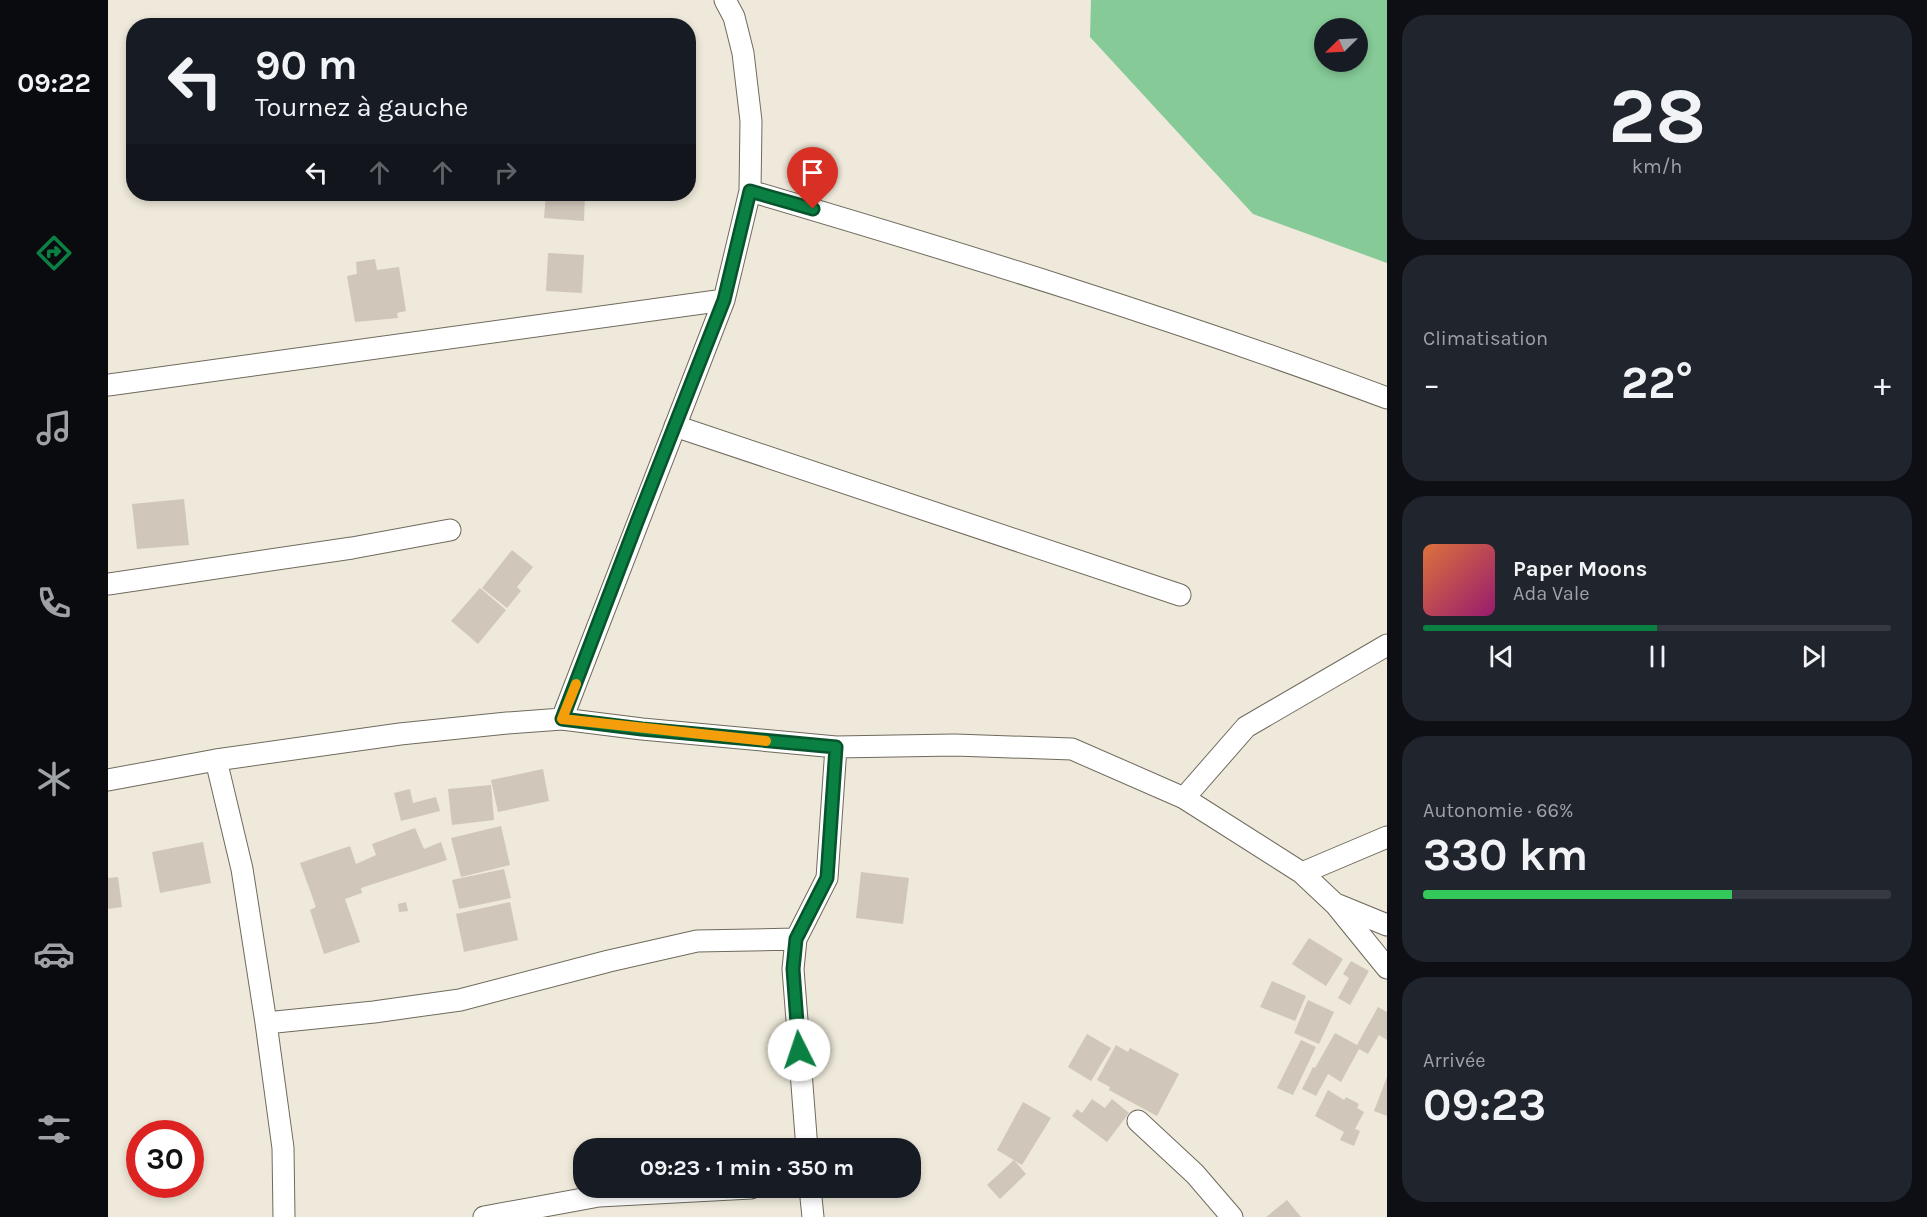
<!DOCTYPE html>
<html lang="fr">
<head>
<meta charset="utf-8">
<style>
	:root { --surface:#171b24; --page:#20242c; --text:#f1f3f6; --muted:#9ea1a6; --line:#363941; --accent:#0b8043 }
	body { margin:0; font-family:Karla,sans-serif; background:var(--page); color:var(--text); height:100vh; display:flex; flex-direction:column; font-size:22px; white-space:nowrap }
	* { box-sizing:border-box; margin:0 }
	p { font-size:20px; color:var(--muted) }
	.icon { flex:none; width:33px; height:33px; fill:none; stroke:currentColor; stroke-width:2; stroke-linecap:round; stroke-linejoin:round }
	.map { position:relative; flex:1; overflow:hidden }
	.panel { display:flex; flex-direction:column; gap:15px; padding:15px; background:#0d0f14; width:540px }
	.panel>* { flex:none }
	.hud { position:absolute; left:18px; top:18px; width:570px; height:183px; border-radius:24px; box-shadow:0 3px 9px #0003; background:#171b24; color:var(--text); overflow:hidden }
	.needle { width:39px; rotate:246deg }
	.fabs { position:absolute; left:1206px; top:18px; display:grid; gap:12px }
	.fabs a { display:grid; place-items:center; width:54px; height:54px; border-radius:50%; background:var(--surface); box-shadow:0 3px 9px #0003; font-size:30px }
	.speed { position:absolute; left:18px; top:1120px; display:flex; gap:12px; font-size:30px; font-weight:700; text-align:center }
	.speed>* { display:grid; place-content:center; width:78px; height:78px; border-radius:50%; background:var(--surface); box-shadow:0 3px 9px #0003; line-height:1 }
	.speed .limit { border:9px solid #d22; background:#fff; color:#111 }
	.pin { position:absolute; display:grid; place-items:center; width:51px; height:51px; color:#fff; margin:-62px -26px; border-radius:50% 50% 50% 0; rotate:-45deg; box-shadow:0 0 6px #0007 }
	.pin .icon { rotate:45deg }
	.me { position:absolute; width:66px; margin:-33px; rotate:356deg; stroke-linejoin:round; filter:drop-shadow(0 0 4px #0008) }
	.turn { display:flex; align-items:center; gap:21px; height:126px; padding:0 30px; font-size:27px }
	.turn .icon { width:78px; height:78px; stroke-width:2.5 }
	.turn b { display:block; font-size:42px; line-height:51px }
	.lanes { display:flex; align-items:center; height:57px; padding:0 30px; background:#0003; justify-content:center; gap:30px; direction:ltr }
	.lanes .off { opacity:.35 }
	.big { font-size:45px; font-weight:700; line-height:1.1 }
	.panel .card { flex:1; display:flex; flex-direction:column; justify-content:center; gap:9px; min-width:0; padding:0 21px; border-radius:24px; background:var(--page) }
	.panel .dial { align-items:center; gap:0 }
	.dial b { font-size:78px; line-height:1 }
	.song { display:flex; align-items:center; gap:18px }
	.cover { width:72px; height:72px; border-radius:9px; background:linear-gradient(135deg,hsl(20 70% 55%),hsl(320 70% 35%)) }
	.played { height:6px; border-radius:3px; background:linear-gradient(90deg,var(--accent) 50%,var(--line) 50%) }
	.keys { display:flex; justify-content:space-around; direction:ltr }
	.heat { display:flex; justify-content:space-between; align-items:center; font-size:33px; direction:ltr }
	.charge { height:9px; border-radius:4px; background:linear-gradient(90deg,#34c759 66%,var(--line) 0) }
	.trip { position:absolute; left:465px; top:1138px; width:348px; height:60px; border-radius:24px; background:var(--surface); box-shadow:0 3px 9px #0003; font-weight:700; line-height:60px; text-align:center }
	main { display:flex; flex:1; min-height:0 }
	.menu { display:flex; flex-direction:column; width:108px; justify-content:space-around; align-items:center; background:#090b0e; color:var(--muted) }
	.menu .icon { width:42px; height:42px }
	.menu .selected { color:var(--accent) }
	.menu b { font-size:27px; color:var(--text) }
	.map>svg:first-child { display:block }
	.green { fill:#85ca97; fill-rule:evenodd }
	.building { fill:#d1c6ba }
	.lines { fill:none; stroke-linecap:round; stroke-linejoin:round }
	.street-casing { stroke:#6f6a5d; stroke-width:23 }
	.street { stroke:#fff; stroke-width:21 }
	.route-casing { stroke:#07532c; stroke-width:15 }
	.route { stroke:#0b8043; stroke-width:10 }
	.slow { stroke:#f59e0b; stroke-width:10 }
</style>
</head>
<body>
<main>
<nav class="menu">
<b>09:22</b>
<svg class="icon selected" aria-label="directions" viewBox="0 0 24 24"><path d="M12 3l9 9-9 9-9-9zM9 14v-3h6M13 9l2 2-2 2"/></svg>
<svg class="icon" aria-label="music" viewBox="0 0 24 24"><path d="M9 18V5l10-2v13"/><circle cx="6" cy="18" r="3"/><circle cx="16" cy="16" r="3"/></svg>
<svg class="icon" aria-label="phone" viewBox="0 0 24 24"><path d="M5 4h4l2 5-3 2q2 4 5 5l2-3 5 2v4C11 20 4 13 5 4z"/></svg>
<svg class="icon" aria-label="climate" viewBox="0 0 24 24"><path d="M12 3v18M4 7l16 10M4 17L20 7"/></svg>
<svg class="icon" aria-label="car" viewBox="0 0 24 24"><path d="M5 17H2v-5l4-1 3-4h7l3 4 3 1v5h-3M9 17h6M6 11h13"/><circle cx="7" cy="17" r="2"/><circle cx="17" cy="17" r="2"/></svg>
<svg class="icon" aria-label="filters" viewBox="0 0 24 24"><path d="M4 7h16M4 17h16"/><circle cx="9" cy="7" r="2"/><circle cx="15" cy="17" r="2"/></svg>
</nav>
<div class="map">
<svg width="1279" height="1217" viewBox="0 0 1279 1217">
	<rect width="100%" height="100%" fill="#eee9da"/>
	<path class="green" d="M 983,0 L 1279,0 L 1279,263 L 1145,214 L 982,37 ZM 1216,28 L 1250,28 L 1250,62 L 1216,62 Z"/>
	<path class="building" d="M 580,129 L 585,129 L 587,158 L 583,158 L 584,169 L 580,170 Z
		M 438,194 L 477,194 L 476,221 L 436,218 Z
		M 440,253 L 476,255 L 474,293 L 438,291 Z
		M 267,259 L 269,270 L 291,267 L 298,311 L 289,313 L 290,318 L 247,322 L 239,276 L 249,274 L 248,262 Z
		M 76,499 L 81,545 L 29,549 L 24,504 Z
		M 404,550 L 425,567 L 409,587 L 413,591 L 399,608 L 374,588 Z
		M 372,588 L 398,610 L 370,644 L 343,621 Z
		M 435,769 L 441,801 L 390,812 L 383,780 Z
		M 383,785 L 386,820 L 344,825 L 340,789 Z
		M 302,789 L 305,803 L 328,797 L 332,811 L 293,821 L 286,793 Z
		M 393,826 L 402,865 L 353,877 L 343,838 Z
		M 307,828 L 316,849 L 333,842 L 339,860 L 253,888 L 254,893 L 237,899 L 252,942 L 216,954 L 202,910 L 208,907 L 192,863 L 242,846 L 248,864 L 268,855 L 264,844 Z
		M 95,842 L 103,883 L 52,893 L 44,852 Z
		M 396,869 L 403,898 L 351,909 L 344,880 Z
		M 753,872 L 801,878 L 795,924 L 748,918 Z
		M 10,877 L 14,907 L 0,909 L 0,878 Z
		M 298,902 L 300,911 L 291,912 L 290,904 Z
		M 402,902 L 410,940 L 356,952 L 348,914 Z
		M 1201,938 L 1235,959 L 1218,986 L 1184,964 Z
		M 1243,961 L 1261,971 L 1242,1005 L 1230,998 L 1241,978 L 1235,974 Z
		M 1164,981 L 1198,996 L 1187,1021 L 1152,1007 Z
		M 1200,1000 L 1226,1012 L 1211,1044 L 1186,1033 Z
		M 1270,1007 L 1279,1012 L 1279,1040 L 1271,1035 L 1260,1054 L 1251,1049 L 1233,1082 L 1220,1074 L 1208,1096 L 1194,1089 L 1205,1067 L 1207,1068 L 1227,1033 L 1249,1045 Z
		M 979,1034 L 1003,1048 L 983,1081 L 960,1067 Z
		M 1193,1040 L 1208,1047 L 1185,1095 L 1169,1088 Z
		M 1008,1045 L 1020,1052 L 1022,1048 L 1071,1074 L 1049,1116 L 1001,1090 L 1002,1087 L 989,1080 Z
		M 1279,1077 L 1279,1116 L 1266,1111 Z
		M 1220,1090 L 1236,1100 L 1238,1097 L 1251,1104 L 1249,1108 L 1256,1112 L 1247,1129 L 1252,1131 L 1246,1146 L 1232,1140 L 1236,1132 L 1207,1116 Z
		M 984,1099 L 997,1108 L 1004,1099 L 1021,1113 L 999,1142 L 964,1116 L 969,1109 L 974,1113 Z
		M 915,1102 L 943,1118 L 914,1165 L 889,1150 Z
		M 906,1160 L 918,1174 L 892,1199 L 879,1185 Z
		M 1179,1200 L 1193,1217 L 1158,1217 Z"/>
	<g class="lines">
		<g class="street-casing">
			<path id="street" d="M 642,191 C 856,254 1070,320 1279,398
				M 0,385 L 616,300
				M 567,426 L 1072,595
				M 0,584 L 244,548 L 342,530
				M 454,719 L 616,300 L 642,191 L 643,121 L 635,53 L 626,17 L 617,0
				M 108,760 L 134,869 L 158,1023 L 175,1148 L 176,1217
				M 0,780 L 108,760 L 292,734 L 399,723 L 454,719 L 534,729 L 728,747 L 847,745 L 964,749 L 1076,798 L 1194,873 L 1227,904 L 1279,968
				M 1076,798 L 1138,727 L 1279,645
				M 1194,873 L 1279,837
				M 1230,905 L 1279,925
				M 158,1023 L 266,1012 L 352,1000 L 501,961 L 589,941 L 688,939
				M 1030,1121 L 1087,1174 L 1124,1217
				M 699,1149 L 685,969 L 688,939 L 719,878 L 728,747
				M 702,1188 L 705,1217
				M 376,1217 L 491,1196 L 643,1188"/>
		</g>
		<use href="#street" class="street"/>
	</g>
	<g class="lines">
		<g class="route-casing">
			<path id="route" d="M 691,1050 L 685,969 L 688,939 L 719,878 L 728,747 L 534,729 L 454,719 L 529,522 L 616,300 L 642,191 L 705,209"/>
		</g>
		<use href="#route" class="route"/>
		<path class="slow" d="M 468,684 L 454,719 L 658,741"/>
	</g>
</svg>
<div class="fabs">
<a><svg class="needle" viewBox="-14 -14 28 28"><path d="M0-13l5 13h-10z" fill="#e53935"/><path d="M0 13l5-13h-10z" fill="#9ea1a6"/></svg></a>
</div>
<div class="speed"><div class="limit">30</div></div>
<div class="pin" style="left:705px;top:209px;background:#d93025"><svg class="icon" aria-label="arrive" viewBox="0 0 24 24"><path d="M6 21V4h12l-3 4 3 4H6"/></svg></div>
<svg class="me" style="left:691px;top:1050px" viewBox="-20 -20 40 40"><circle r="19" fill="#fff"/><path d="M0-13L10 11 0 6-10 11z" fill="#0b8043"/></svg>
<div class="trip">09:23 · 1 min · 350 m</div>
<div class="hud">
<div class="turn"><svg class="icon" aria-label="left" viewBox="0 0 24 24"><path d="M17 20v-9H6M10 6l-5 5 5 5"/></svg><div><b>90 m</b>Tournez à gauche</div></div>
<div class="lanes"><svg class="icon" aria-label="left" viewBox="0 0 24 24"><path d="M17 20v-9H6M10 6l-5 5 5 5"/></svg><svg class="icon off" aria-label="ahead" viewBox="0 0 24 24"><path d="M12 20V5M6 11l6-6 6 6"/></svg><svg class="icon off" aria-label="ahead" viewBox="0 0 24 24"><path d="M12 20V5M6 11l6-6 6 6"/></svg><svg class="icon off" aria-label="right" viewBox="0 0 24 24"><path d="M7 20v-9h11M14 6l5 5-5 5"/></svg></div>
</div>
</div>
<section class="panel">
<div class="card dial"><b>28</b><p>km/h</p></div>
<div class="card"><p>Climatisation</p>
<div class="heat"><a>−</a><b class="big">22°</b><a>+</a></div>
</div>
<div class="card">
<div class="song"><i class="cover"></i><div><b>Paper Moons</b><p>Ada Vale</p></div></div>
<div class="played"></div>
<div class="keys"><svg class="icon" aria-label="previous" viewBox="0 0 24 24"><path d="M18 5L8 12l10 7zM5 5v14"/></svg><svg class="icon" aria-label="pause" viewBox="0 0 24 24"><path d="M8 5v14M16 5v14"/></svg><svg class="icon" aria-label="next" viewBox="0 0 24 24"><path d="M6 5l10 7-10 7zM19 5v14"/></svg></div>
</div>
<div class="card"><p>Autonomie · 66%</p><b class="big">330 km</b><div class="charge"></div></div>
<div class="card"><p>Arrivée</p><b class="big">09:23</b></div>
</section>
</main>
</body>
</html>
